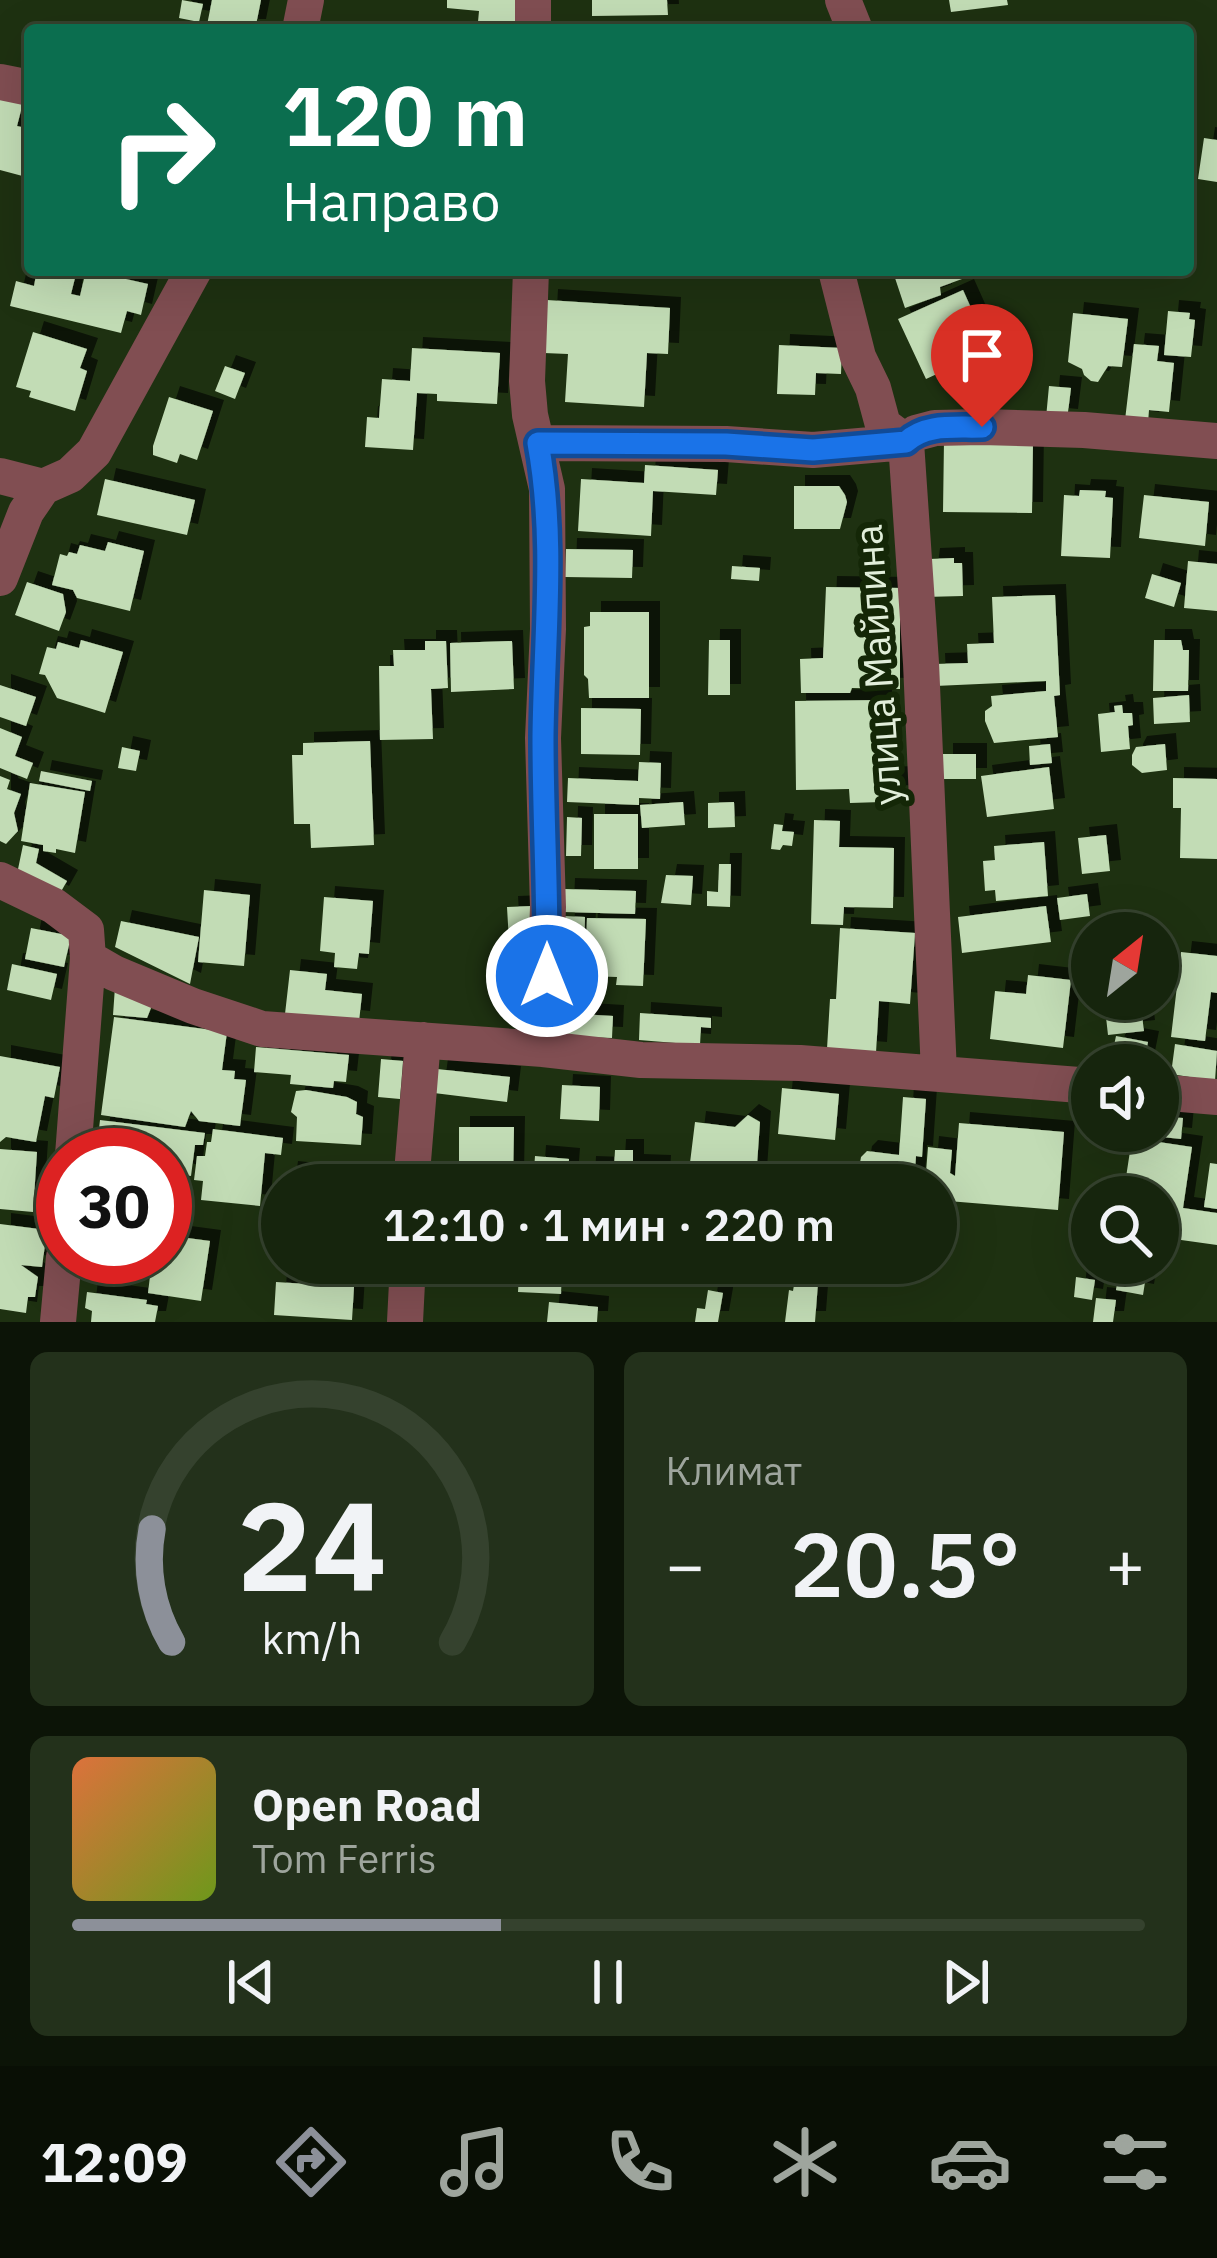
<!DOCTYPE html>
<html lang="ru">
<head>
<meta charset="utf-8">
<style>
	:root { --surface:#16250d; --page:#23311b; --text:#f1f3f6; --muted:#9ea59d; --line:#35422e; --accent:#8c9099 }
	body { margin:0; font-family:"IBM Plex Sans",sans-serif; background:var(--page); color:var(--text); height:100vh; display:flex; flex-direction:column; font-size:45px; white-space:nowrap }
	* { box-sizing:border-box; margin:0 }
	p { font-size:39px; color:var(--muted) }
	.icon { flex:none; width:66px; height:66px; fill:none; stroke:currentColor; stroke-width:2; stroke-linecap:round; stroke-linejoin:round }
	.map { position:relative; height:1322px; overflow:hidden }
	.drawer { display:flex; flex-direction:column; gap:30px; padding:30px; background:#0c1407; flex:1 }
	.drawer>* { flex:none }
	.guide { position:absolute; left:24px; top:24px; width:1170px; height:252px; border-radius:12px; box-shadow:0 12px 48px #0002,0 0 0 3px var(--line); background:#0b6e4f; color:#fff; overflow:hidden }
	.needle { width:78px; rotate:30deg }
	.controls { position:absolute; left:1071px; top:912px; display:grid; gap:24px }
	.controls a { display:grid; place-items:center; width:108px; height:108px; border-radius:50%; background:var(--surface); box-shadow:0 12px 48px #0002,0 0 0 3px var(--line); font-size:60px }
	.speed { position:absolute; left:36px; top:1128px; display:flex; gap:24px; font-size:60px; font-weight:700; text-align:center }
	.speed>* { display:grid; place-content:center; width:156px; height:156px; border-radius:50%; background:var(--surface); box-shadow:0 12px 48px #0002,0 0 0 3px var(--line); line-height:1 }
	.speed .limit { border:18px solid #d22; background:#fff; color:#111 }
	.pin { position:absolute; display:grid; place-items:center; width:102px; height:102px; color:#fff; margin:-123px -51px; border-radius:50% 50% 50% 0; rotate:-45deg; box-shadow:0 0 12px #0007 }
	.pin .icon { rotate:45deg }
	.me { position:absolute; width:132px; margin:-66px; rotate:0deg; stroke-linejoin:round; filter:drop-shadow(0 0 9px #0008) }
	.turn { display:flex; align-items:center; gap:42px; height:252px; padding:0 60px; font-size:54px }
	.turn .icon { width:156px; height:156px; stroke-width:2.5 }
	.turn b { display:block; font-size:84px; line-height:102px }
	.big { font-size:90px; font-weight:600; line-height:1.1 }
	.drawer .widget { flex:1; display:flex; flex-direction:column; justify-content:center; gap:18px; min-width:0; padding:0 42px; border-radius:18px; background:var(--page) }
	.drawer .dial { align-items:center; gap:0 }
	.dial svg { height:312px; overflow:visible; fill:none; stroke:var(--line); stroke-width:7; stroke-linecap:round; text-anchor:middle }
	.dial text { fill:var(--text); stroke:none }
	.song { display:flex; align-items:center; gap:36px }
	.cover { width:144px; height:144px; border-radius:18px; background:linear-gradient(135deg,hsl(20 70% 55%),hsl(80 70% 35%)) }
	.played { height:12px; border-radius:6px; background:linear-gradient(90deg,var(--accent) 40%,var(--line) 40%) }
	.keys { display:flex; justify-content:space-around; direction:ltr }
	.heat { display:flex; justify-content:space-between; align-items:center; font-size:66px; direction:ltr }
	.drawer .tiles { flex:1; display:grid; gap:30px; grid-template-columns:1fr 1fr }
	.widget:last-child { grid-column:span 2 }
	.trip { position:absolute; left:261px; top:1164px; width:696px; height:120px; border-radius:60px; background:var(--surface); box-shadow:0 12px 48px #0002,0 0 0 3px var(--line); font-weight:600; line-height:120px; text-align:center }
	.menu { display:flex; height:192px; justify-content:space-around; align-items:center; background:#090f05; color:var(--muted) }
	.menu .icon { width:84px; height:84px }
	.menu .selected { color:var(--accent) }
	.menu b { font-size:54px; color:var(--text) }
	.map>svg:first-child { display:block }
	.building { fill:#c2dcb5; filter:url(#shadow) }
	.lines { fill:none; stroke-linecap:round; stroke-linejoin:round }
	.minor { stroke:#814e52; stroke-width:36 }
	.route-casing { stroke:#114b97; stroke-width:30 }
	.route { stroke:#1a73e8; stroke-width:21 }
	.labels { text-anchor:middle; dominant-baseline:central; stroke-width:12; stroke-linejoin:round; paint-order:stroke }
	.street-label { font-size:39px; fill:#e1eeda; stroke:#142707 }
</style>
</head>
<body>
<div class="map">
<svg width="1217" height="1322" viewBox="0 0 1217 1322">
	<defs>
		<filter id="shadow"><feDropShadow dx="11" dy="-11" stdDeviation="0" flood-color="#0009"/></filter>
	</defs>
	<rect width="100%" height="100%" fill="#1e3111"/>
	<path class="building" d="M 182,0 L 203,4 L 199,22 L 179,18 Z
		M 212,0 L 261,0 L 255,30 L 206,30 Z
		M 447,0 L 522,0 L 520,25 L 478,22 L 479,11 L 447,8 Z
		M 592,0 L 667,0 L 668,15 L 592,16 Z
		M 949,0 L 1007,0 L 1008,5 L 951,12 Z
		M 24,99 L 17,126 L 30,129 L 30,178 L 0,170 L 0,100 Z
		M 1204,138 L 1217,140 L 1217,182 L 1198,179 Z
		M 37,270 L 75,278 L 71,294 L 80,296 L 86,270 L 148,284 L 141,315 L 127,311 L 121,333 L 10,306 L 16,281 L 34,286 Z
		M 917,270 L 972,270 L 973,275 L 940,287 L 941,295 L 905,308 L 895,278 Z
		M 963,290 L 989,348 L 982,351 L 1004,401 L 972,415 L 950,368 L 926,379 L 898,319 Z
		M 547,300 L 670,308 L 668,354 L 647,353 L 644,407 L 565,402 L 568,354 L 544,353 Z
		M 1168,311 L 1190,313 L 1189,319 L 1195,320 L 1191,357 L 1164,355 Z
		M 1073,313 L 1128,319 L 1122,367 L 1108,366 L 1098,382 L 1091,381 L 1084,375 L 1082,369 L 1068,362 Z
		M 33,332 L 87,349 L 80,368 L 87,371 L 75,411 L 29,397 L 31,391 L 16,387 Z
		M 1134,344 L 1159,346 L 1157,361 L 1174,363 L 1169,412 L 1149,410 L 1148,423 L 1125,420 Z
		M 779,345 L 842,348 L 841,374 L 816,373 L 815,395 L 777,394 Z
		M 412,348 L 500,353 L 497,404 L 437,401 L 437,394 L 417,393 L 413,450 L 365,447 L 367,417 L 379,418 L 382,379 L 410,381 Z
		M 225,366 L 245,373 L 235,399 L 215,391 Z
		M 1049,386 L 1071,388 L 1067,420 L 1046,418 Z
		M 169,397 L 213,411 L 197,460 L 180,454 L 177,463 L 153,455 L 153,446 Z
		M 944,440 L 1033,442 L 1032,513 L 943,512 Z
		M 645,465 L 718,470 L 716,495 L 653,491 L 651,536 L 578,531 L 581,479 L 644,483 Z
		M 105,479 L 195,500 L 187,535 L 97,515 Z
		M 794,486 L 839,486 L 845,495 L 847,502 L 840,529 L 794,529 Z
		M 1080,490 L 1106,491 L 1105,497 L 1113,498 L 1110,558 L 1061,556 L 1064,495 L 1079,496 Z
		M 1144,495 L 1209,502 L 1205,546 L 1139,538 Z
		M 108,542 L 144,551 L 130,611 L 77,598 L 73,590 L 52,585 L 60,554 L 67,556 L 69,552 L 77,554 L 80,545 L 105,551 Z
		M 566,549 L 633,550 L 632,578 L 565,577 Z
		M 954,558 L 954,563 L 962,563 L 963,596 L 924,597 L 929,559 Z
		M 1188,561 L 1217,564 L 1217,611 L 1184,608 Z
		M 732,566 L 760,568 L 759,581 L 731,579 Z
		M 1152,574 L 1181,583 L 1174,607 L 1145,598 Z
		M 27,582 L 63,594 L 66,612 L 59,631 L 15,615 Z
		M 826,587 L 900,588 L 900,689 L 852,688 L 850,693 L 801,693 L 800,659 L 823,658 Z
		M 1055,595 L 1060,695 L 1054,696 L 1058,737 L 994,743 L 985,721 L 985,711 L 992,706 L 991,696 L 1046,691 L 1046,681 L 935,686 L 934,664 L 968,663 L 967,644 L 994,643 L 992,597 Z
		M 590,612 L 649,612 L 649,698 L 589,698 L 588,679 L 584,675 L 584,627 L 590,626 Z
		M 81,640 L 123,652 L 105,713 L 57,698 L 45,675 L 39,674 L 47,647 L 56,649 L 58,642 L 79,648 Z
		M 709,640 L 730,640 L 730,695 L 708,695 Z
		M 1154,640 L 1181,640 L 1183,650 L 1189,650 L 1188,691 L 1153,691 Z
		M 425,641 L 446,641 L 448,688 L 431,689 L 433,739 L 380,740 L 379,666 L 394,666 L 393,650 L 425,650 Z
		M 512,641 L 514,689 L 451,692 L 450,643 Z
		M 0,685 L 36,697 L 26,726 L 0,717 Z
		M 1189,695 L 1190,722 L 1154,724 L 1153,698 Z
		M 881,700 L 882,778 L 901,777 L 901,796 L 882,797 L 882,802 L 850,803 L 849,789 L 796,790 L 795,701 Z
		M 1122,705 L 1123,713 L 1132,713 L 1133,725 L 1128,726 L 1130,749 L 1101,752 L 1098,714 L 1115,712 L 1114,706 Z
		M 581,708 L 641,709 L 640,755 L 581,754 Z
		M 0,728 L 22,737 L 15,756 L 33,763 L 27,779 L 0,768 Z
		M 370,741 L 374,845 L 311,848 L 310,824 L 294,824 L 292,755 L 303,755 L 303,743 Z
		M 1050,744 L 1052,763 L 1030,765 L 1029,746 Z
		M 1165,744 L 1167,770 L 1142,773 L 1132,765 L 1132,755 L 1136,747 Z
		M 122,747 L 140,751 L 136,771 L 118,768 Z
		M 942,754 L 976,754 L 976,779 L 942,779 Z
		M 639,762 L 661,763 L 660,799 L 639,798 L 639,805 L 567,802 L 568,778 L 638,781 Z
		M 1049,767 L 1054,809 L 987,817 L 981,776 Z
		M 41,771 L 92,781 L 90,791 L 39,781 Z
		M 0,776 L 10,780 L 7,789 L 21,794 L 14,813 L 18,831 L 6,844 L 0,841 Z
		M 1173,778 L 1217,779 L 1217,859 L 1180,858 L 1181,808 L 1173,808 Z
		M 30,783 L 85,792 L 75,853 L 56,849 L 56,853 L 43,851 L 43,845 L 21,841 Z
		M 683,802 L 685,825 L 642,828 L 640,805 Z
		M 734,802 L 735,827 L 708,828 L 708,803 Z
		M 594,814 L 638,814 L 638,869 L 594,869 Z
		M 567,817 L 582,818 L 581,856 L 566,856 Z
		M 814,820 L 840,821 L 839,847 L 894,848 L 893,908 L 844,907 L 843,925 L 811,924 Z
		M 774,824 L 783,825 L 782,831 L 794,832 L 792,846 L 783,845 L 780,850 L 771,849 Z
		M 1106,835 L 1110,871 L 1082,874 L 1078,838 Z
		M 1044,842 L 1048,896 L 996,901 L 995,890 L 985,891 L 983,861 L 995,860 L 994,846 Z
		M 23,845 L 39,849 L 36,863 L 67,881 L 58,897 L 17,874 Z
		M 719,864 L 731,864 L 730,907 L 707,906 L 707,891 L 718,892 Z
		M 666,875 L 693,876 L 691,905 L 661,903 Z
		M 564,889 L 636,891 L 635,914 L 563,912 Z
		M 204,890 L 250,895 L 244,966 L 198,962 Z
		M 1087,894 L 1090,916 L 1060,920 L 1057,898 Z
		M 324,897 L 373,901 L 369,954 L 359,953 L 357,969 L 334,967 L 335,953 L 320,951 Z
		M 532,906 L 534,940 L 509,942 L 507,907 Z
		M 1046,906 L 1051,942 L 962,953 L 958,917 Z
		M 564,916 L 585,917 L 584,957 L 563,956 Z
		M 587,918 L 646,919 L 643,986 L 616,985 L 617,977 L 585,976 Z
		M 121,921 L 199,937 L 190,984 L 115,947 Z
		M 31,928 L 71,936 L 64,967 L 25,959 Z
		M 840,928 L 915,933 L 910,1004 L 879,1001 L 876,1053 L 827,1049 L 830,999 L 836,999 Z
		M 1181,952 L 1217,956 L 1217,993 L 1211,992 L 1205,1041 L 1171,1037 Z
		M 562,960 L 581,961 L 580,1014 L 613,1016 L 612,1038 L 560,1036 Z
		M 12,964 L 57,974 L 51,1000 L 7,990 Z
		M 290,970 L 327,974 L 325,990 L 362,994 L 359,1022 L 285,1014 Z
		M 1028,975 L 1071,980 L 1063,1048 L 990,1039 L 995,991 L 1026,994 Z
		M 115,987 L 153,1003 L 147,1018 L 113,1015 Z
		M 1104,999 L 1140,999 L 1144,1031 L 1108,1035 Z
		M 640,1013 L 711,1018 L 711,1028 L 701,1027 L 700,1045 L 639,1040 Z
		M 114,1017 L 227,1032 L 222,1070 L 235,1071 L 234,1079 L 246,1080 L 240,1126 L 199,1121 L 191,1111 L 185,1127 L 101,1115 Z
		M 1116,1036 L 1148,1042 L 1144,1062 L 1112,1055 Z
		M 1175,1044 L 1217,1051 L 1215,1081 L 1171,1074 Z
		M 256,1047 L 349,1055 L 346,1082 L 334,1081 L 333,1088 L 290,1084 L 291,1075 L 254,1072 Z
		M 0,1056 L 60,1067 L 54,1098 L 45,1096 L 36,1142 L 6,1137 L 0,1142 Z
		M 381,1059 L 403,1061 L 400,1099 L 378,1097 Z
		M 437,1069 L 510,1077 L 507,1102 L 434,1093 Z
		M 562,1085 L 600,1087 L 599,1121 L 560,1119 Z
		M 782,1088 L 839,1094 L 835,1140 L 778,1134 Z
		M 306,1090 L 347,1097 L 357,1102 L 356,1114 L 363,1117 L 361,1145 L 296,1141 L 297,1117 L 291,1112 L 296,1091 Z
		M 903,1097 L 926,1099 L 922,1157 L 916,1156 L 914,1185 L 852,1185 L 853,1176 L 858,1175 L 861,1157 L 867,1151 L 899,1155 Z
		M 748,1115 L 760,1122 L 756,1179 L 689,1171 L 695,1122 L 735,1127 Z
		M 1164,1117 L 1183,1118 L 1181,1139 L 1162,1137 Z
		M 100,1120 L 205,1133 L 203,1145 L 195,1145 L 191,1176 L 165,1172 L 165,1155 L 124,1155 L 125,1150 L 97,1147 Z
		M 959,1123 L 1064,1132 L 1058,1210 L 936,1200 L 936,1185 L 925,1185 L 928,1147 L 952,1150 L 950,1173 L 955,1176 Z
		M 459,1127 L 514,1127 L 513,1183 L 459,1183 Z
		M 213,1129 L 283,1138 L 281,1155 L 265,1153 L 260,1206 L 201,1200 L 203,1181 L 194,1180 L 197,1156 L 205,1156 L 207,1142 L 211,1142 Z
		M 1132,1138 L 1192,1147 L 1183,1208 L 1217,1213 L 1217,1245 L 1174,1239 L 1176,1224 L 1158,1221 L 1158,1197 L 1123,1197 Z
		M 0,1149 L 37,1152 L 33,1212 L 0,1209 Z
		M 615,1150 L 633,1150 L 633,1165 L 660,1166 L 659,1185 L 584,1185 L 585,1167 L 614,1168 Z
		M 535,1156 L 569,1159 L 567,1185 L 544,1185 L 544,1171 L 534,1170 Z
		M 1210,1163 L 1217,1164 L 1217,1209 L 1204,1207 Z
		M 287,1172 L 337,1177 L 336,1185 L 285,1185 Z
		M 0,1224 L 47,1230 L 42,1267 L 21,1265 L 38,1277 L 35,1297 L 28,1297 L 26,1313 L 0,1309 Z
		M 165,1235 L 210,1241 L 201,1301 L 148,1293 L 150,1276 L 141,1274 L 143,1257 L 165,1257 Z
		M 474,1263 L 532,1263 L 532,1270 L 474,1270 Z
		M 537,1263 L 557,1263 L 556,1271 L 562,1271 L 561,1294 L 518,1292 L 519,1275 L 537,1276 Z
		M 823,1263 L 846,1263 L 844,1281 L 820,1278 Z
		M 1120,1263 L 1148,1263 L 1143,1295 L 1116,1290 Z
		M 1076,1277 L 1095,1280 L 1092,1300 L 1074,1297 Z
		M 795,1279 L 818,1283 L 815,1322 L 785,1322 L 789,1290 L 793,1291 Z
		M 276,1282 L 354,1287 L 352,1320 L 274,1315 Z
		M 708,1290 L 723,1293 L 718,1322 L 695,1322 L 697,1308 L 705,1309 Z
		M 87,1292 L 147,1300 L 146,1304 L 158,1306 L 155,1322 L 91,1322 L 92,1311 L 85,1308 Z
		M 1096,1298 L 1116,1300 L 1113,1322 L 1093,1322 Z
		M 549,1302 L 598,1307 L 597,1322 L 547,1322 Z"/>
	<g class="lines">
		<path class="minor" d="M 533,0 L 533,30
			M 843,0 L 855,30
			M 300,30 L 306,0
			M 0,82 L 30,88
			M 531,270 L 527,381 L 530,415 L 547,489 L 548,629 L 543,738 L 548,907 L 543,1049
			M 836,270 L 858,357 L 873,388 L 883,425 L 906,442 L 921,663 L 939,1073
			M 538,443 L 726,444 L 813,450 L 906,442 L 916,433 L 935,428 L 982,427 L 1084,430 L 1217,441
			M 0,476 L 43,487
			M 0,578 L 26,512 L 43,487 L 70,475 L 94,452 L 194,270
			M 0,880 L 54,906 L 86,930 L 88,958 L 114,973 L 193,1006 L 262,1029 L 543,1049 L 641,1060 L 800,1063 L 1092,1086
			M 1158,1092 L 1217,1097
			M 73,1155 L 88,958
			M 411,1185 L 423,1040
			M 58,1322 L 64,1257
			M 405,1322 L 408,1263"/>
	</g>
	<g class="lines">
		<g class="route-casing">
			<path id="route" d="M 547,976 C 548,896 543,817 543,737 C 544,639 556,540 538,443 L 726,444 L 813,450 L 906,442 C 926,423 956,428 982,427"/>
		</g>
		<use href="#route" class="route"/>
	</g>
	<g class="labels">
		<g class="street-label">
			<text transform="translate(877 665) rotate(-94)">улица Майлина</text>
		</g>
	</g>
</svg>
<div class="controls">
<a><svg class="needle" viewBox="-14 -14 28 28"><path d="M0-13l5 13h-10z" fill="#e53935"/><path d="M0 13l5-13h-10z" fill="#9ea59d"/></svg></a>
<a><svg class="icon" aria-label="sound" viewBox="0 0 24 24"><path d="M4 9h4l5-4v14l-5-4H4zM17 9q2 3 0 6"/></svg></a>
<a><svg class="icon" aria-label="search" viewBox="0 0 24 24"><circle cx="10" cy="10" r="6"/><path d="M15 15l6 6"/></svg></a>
</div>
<div class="speed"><div class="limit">30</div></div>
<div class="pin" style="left:982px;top:427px;background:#d93025"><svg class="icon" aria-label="arrive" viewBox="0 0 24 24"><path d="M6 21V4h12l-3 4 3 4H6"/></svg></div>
<svg class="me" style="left:547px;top:976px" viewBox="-20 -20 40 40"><circle r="17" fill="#1a73e8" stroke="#fff" stroke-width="3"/><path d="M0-11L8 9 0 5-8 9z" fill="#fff"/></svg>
<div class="trip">12:10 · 1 мин · 220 m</div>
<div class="guide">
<div class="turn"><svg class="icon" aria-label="right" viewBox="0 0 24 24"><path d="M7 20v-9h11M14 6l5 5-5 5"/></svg><div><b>120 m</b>Направо</div></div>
</div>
</div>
<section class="drawer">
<div class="tiles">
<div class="widget dial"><svg viewBox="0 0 100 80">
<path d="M14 69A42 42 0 1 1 86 69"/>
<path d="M14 69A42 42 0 0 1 9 40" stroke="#8c9099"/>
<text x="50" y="56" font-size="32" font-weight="700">24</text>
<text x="50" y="72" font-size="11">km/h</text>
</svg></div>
<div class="widget"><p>Климат</p>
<div class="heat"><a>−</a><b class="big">20.5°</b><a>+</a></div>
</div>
<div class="widget">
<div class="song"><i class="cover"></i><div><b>Open Road</b><p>Tom Ferris</p></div></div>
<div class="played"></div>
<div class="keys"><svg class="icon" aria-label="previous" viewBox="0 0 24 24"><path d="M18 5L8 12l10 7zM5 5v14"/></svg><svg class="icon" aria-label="pause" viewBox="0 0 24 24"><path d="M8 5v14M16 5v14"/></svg><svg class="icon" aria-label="next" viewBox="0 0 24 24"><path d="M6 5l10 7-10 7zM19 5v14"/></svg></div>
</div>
</div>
</section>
<nav class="menu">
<b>12:09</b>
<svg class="icon selected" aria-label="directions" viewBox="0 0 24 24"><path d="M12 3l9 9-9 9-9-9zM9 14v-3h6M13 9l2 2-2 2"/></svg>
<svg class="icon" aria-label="music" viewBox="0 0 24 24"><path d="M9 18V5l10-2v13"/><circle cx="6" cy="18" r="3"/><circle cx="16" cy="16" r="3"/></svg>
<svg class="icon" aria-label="phone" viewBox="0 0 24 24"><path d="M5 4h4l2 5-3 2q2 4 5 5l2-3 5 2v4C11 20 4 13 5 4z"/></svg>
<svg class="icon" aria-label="climate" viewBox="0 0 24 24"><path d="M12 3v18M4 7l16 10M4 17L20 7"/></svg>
<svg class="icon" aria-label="car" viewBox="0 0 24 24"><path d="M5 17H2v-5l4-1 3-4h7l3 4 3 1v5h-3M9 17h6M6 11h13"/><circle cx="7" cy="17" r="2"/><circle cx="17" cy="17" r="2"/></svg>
<svg class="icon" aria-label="filters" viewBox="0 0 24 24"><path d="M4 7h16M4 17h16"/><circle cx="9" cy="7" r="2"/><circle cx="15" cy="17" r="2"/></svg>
</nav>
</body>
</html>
